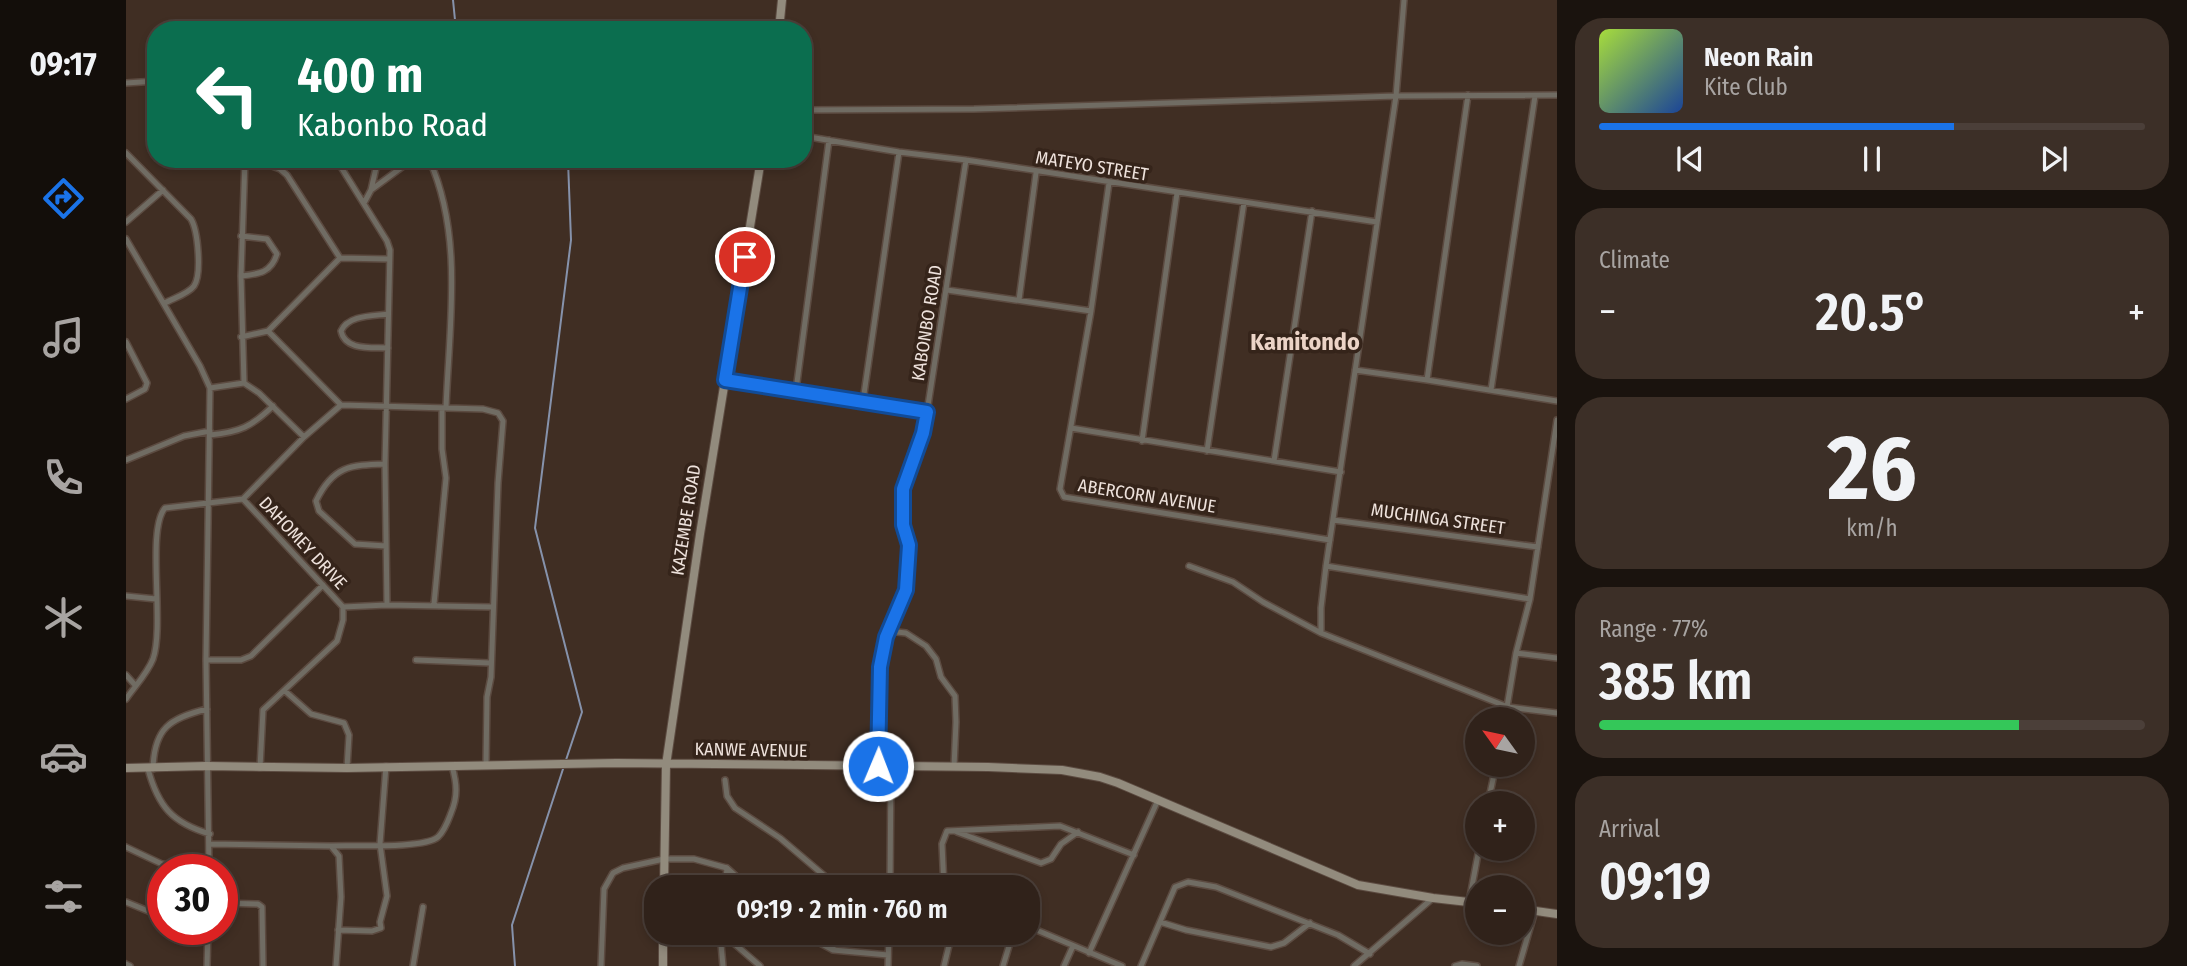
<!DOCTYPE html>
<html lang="en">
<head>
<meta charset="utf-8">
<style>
	:root { --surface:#30221a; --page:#3c2f27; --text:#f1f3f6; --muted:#a8a4a2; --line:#4b3f39; --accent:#1a73e8 }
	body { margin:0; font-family:"Fira Sans Condensed",sans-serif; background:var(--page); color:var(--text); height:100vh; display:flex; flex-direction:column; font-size:26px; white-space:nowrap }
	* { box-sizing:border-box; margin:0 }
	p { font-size:23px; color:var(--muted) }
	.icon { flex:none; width:38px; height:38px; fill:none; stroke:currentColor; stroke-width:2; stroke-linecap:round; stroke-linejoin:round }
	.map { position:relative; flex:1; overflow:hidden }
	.details { display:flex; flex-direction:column; gap:18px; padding:18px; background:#1a130e; width:630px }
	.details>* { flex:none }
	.guide { position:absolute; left:21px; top:21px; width:665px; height:147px; border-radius:28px; box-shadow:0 4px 10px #0003,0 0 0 2px var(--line); background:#0b6e4f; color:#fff; overflow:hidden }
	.needle { width:46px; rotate:303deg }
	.fabs { position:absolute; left:1339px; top:707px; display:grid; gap:14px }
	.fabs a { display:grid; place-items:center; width:70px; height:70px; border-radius:50%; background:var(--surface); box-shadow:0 4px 10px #0003,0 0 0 2px var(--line); font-size:35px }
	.speed { position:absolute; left:21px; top:854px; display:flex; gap:14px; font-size:35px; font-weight:700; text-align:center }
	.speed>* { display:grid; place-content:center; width:91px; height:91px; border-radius:50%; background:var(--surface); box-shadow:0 4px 10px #0003,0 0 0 2px var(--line); line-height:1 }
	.speed .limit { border:10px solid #d22; background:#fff; color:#111 }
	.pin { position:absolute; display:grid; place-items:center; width:60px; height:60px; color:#fff; margin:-30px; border:4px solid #fff; border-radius:50%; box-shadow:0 2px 7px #0007 }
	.me { position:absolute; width:77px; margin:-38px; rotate:1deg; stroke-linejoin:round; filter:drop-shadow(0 0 5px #0008) }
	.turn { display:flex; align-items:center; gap:24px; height:147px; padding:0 35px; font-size:32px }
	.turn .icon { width:91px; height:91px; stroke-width:2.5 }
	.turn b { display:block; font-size:49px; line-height:60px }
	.big { font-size:52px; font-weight:600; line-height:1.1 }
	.details .widget { flex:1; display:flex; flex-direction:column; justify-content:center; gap:10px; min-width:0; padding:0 24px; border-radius:28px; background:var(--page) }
	.details .dial { align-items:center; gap:0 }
	.dial b { font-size:91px; line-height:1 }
	.song { display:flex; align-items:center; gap:21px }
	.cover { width:84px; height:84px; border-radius:10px; background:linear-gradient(135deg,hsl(80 70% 55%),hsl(220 70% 35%)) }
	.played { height:7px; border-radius:4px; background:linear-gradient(90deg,var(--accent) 65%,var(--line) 65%) }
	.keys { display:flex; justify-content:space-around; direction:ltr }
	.heat { display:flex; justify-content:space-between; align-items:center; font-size:38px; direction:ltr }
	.charge { height:10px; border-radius:5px; background:linear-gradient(90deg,#34c759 77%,var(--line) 0) }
	.trip { position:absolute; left:518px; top:875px; width:396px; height:70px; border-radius:28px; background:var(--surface); box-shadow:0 4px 10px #0003,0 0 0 2px var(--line); font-weight:600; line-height:70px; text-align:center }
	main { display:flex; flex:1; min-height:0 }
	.menu { display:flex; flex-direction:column; width:126px; justify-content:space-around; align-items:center; background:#130e0a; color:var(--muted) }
	.menu .icon { width:49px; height:49px }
	.menu .on { color:var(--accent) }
	.menu b { font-size:32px; color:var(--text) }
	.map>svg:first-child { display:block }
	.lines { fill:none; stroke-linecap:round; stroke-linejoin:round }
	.stream { stroke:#8692ab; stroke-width:2 }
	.street-casing { stroke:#5c4b41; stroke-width:8 }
	.secondary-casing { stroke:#5c4b41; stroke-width:10 }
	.street { stroke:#706c63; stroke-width:5 }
	.secondary { stroke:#928b7d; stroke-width:8 }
	.route-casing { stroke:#114b97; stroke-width:18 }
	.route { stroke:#1a73e8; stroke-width:12 }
	.labels { text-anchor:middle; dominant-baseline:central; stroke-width:7; stroke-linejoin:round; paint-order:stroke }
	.street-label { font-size:18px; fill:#eee2dc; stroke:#35241a }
	.district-label { font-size:24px; font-weight:bold; fill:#ecd4c7; stroke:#35241a }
</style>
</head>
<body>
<main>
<nav class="menu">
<b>09:17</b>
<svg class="icon on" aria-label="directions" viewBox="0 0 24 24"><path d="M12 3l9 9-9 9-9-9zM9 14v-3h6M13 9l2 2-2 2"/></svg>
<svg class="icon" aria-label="music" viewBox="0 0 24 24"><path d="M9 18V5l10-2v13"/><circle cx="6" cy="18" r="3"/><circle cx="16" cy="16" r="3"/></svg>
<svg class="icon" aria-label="phone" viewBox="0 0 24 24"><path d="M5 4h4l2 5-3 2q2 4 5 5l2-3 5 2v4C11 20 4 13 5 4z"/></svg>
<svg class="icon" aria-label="climate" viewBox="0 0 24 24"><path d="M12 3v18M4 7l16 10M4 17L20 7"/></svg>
<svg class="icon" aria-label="car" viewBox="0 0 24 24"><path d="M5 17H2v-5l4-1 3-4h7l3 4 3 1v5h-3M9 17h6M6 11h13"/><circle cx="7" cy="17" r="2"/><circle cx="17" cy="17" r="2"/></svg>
<svg class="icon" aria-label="filters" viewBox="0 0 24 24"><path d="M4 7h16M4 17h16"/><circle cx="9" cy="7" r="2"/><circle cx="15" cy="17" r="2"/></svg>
</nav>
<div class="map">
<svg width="1431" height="966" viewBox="0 0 1431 966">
	<rect width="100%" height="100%" fill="#402e23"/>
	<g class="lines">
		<path class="stream" d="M 327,0 L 330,30
			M 438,159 L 442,161 L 445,240 L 409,528 L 456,712 L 440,760
			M 389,966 L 386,925 L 437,769"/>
		<g class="street-casing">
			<path id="street" d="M 1278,0 L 1270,96 L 1200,566 L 1195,608 L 1195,633 L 1382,707 L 1431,713
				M 27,82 L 30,92
				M 0,83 L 30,81
				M 677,110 L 848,109 L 1270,96 L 1431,95
				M 677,136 L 773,152 L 840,160 L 1251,222
				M 0,153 L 65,219 C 72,231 76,274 68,286 C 62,294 48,298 39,303
				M 303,159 C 338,236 323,327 320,408
				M 118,165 L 146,166 L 154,169 L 161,175 L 214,258
				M 245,190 L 287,159
				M 238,203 L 245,190 L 252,159
				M 0,222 L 37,190
				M 0,239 L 74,366 L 84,388 L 80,660 L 83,870
				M 115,276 C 133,274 145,273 151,254 L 141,239 L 115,236
				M 821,290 L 965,311 L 983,183
				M 893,300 L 910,173
				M 965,311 L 934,489 L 938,497 L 1204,540
				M 142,331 L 215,405
				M 115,337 L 142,331 L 214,258 L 262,259
				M 0,342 L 21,383 L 19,389 L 0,399
				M 262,348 C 246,347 219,351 215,331 C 222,315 247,316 262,314
				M 1229,370 L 1301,380 L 1431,401
				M 599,380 L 801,412 L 840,160
				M 1301,380 L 1342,95
				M 118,383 L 133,393 L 178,437
				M 84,388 L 118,383 L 115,276 L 119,159
				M 670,390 L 703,140
				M 1365,390 L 1409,96
				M 737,401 L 773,152
				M 945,428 L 1215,472
				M 84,435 C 114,432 125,427 147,406
				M 1016,441 L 1051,193
				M 1081,451 L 1118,202
				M 0,460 L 58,436 L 84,431
				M 1148,461 L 1186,211
				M 259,464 C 224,465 207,466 190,501 L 193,511 L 229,544 L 260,546
				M 117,499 L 217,607
				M 1207,520 L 1412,547
				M 1063,566 L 1107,582 L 1137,602 L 1195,633
				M 1200,566 L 1404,599
				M 0,596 L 30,599
				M 308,604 L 320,478 L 316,449 L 316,408
				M 261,605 L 367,607
				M 762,631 L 780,633 L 800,646 L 810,659 L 815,677 L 829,696 L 830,722 L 828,767
				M 1390,653 L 1431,658
				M 80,660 L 115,660 L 125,656 L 197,585
				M 290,660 L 364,663
				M 0,675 L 9,685
				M 159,691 L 185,714 L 218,723 L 223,735 L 221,768
				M 0,699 C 9,686 21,674 27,659 C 39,625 20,530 39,508 L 117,499 L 178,437 L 215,405 L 357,409 L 372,413 L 377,421 L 372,483 L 365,677 L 361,697 L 360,765
				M 1379,719 L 1390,653 L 1404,599 L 1431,420
				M 752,767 L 754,667 L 760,637 L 780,591 L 783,552 L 777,525 L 777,489 L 797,434 L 801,412
				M 134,768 L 137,710 L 211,641 L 217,620 L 217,607 L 261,605 L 259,464 L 264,250 L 261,241 L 210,159
				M 22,769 C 32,806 46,823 84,834
				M 27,769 C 28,728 44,718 81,709
				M 599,780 L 601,796 L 609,808 L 654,838 L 701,878 L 707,887
				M 1362,803 L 1370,765
				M 831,832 L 915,863 L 925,859 L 935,844 L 952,832
				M 84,844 L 205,846 L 213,856 L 215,897 L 210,966
				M 205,846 C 227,845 298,849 312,837 C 319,830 322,821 325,813 C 332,796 331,784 326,766
				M 0,847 L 36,864 L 68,870
				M 601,868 L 622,887
				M 764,887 L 765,766
				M 818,887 L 816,844 L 821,831 L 934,826 L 1008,855
				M 0,902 L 37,917
				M 1343,902 L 1353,849
				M 96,903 L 132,904 L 136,907 L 137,966
				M 1034,922 L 1060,930 L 1145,947 L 1158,943 L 1184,923
				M 901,926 L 996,966
				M 212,930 L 246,931 L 255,928 L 254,922 L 261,896 L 254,844 L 260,766
				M 594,933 L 597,966
				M 596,933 L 634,966
				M 675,933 L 707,950 L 762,955
				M 707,950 L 707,933
				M 963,953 L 1032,800
				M 0,964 L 4,966
				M 81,966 L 82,929
				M 287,966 L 297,907
				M 475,966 L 478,889 L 487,873 L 497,868 L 538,859 L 568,859 L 601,868 L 599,887
				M 762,966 L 763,933
				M 818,966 L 826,933
				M 877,966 L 887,933
				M 938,966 L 947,946
				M 1015,966 L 1049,887 L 1062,882 L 1090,887 L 1212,935 L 1244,954
				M 1228,966 L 1307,898
				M 1329,966 L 1336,964 L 1351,966
				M 1393,966 L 1409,911"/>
		</g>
		<g class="secondary-casing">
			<path id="secondary" d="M 653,30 L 656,0
				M 0,768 L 80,766 L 221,768 L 490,763 L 862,767 L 936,770 L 974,777 L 992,783 L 1232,885 L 1307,898 L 1351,903
				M 538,887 L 540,765 L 574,534 L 635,159
				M 1396,909 L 1431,914
				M 537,966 L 537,933"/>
		</g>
		<use href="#street" class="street"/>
		<use href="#secondary" class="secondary"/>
	</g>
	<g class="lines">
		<g class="route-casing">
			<path id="route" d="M 619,257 L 599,380 L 801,412 L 797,433 L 777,489 L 777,525 L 783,545 L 780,590 L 760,637 L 754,667 L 752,766"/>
		</g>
		<use href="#route" class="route"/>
	</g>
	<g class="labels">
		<g class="street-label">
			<text transform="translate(966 166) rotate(9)">MATEYO STREET</text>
			<text transform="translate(801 323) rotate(-81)">KABONBO ROAD</text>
			<text transform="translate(1021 496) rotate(9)">ABERCORN AVENUE</text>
			<text transform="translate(1312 519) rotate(8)">MUCHINGA STREET</text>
			<text transform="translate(560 520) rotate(-81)">KAZEMBE ROAD</text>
			<text transform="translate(177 543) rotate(47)">DAHOMEY DRIVE</text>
			<text transform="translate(625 750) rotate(1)">KANWE AVENUE</text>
		</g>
		<g class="district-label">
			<text x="1179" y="342">Kamitondo</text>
		</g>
	</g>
</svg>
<div class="fabs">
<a><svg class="needle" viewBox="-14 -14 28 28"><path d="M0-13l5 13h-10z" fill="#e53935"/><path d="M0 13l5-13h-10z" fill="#a8a4a2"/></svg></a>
<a>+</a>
<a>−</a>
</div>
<div class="speed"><div class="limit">30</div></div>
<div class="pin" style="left:619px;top:257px;background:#d93025"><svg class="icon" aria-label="arrive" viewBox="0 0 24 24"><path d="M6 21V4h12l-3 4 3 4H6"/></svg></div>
<svg class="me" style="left:752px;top:766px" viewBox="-20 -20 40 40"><circle r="17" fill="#1a73e8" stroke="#fff" stroke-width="3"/><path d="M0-11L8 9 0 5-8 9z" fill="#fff"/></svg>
<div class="trip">09:19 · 2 min · 760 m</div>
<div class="guide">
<div class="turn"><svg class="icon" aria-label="left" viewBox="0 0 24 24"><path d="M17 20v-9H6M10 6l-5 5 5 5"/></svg><div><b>400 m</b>Kabonbo Road</div></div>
</div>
</div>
<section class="details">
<div class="widget">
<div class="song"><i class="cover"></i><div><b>Neon Rain</b><p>Kite Club</p></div></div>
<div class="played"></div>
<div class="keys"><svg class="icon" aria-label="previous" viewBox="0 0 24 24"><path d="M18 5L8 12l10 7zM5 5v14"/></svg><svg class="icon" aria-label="pause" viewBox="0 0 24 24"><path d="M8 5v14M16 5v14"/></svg><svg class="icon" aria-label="next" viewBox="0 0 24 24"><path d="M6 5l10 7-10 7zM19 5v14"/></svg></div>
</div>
<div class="widget"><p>Climate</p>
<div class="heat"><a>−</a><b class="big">20.5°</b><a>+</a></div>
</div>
<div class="widget dial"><b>26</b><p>km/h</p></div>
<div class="widget"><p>Range · 77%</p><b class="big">385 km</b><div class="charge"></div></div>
<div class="widget"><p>Arrival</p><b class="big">09:19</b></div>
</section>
</main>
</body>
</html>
